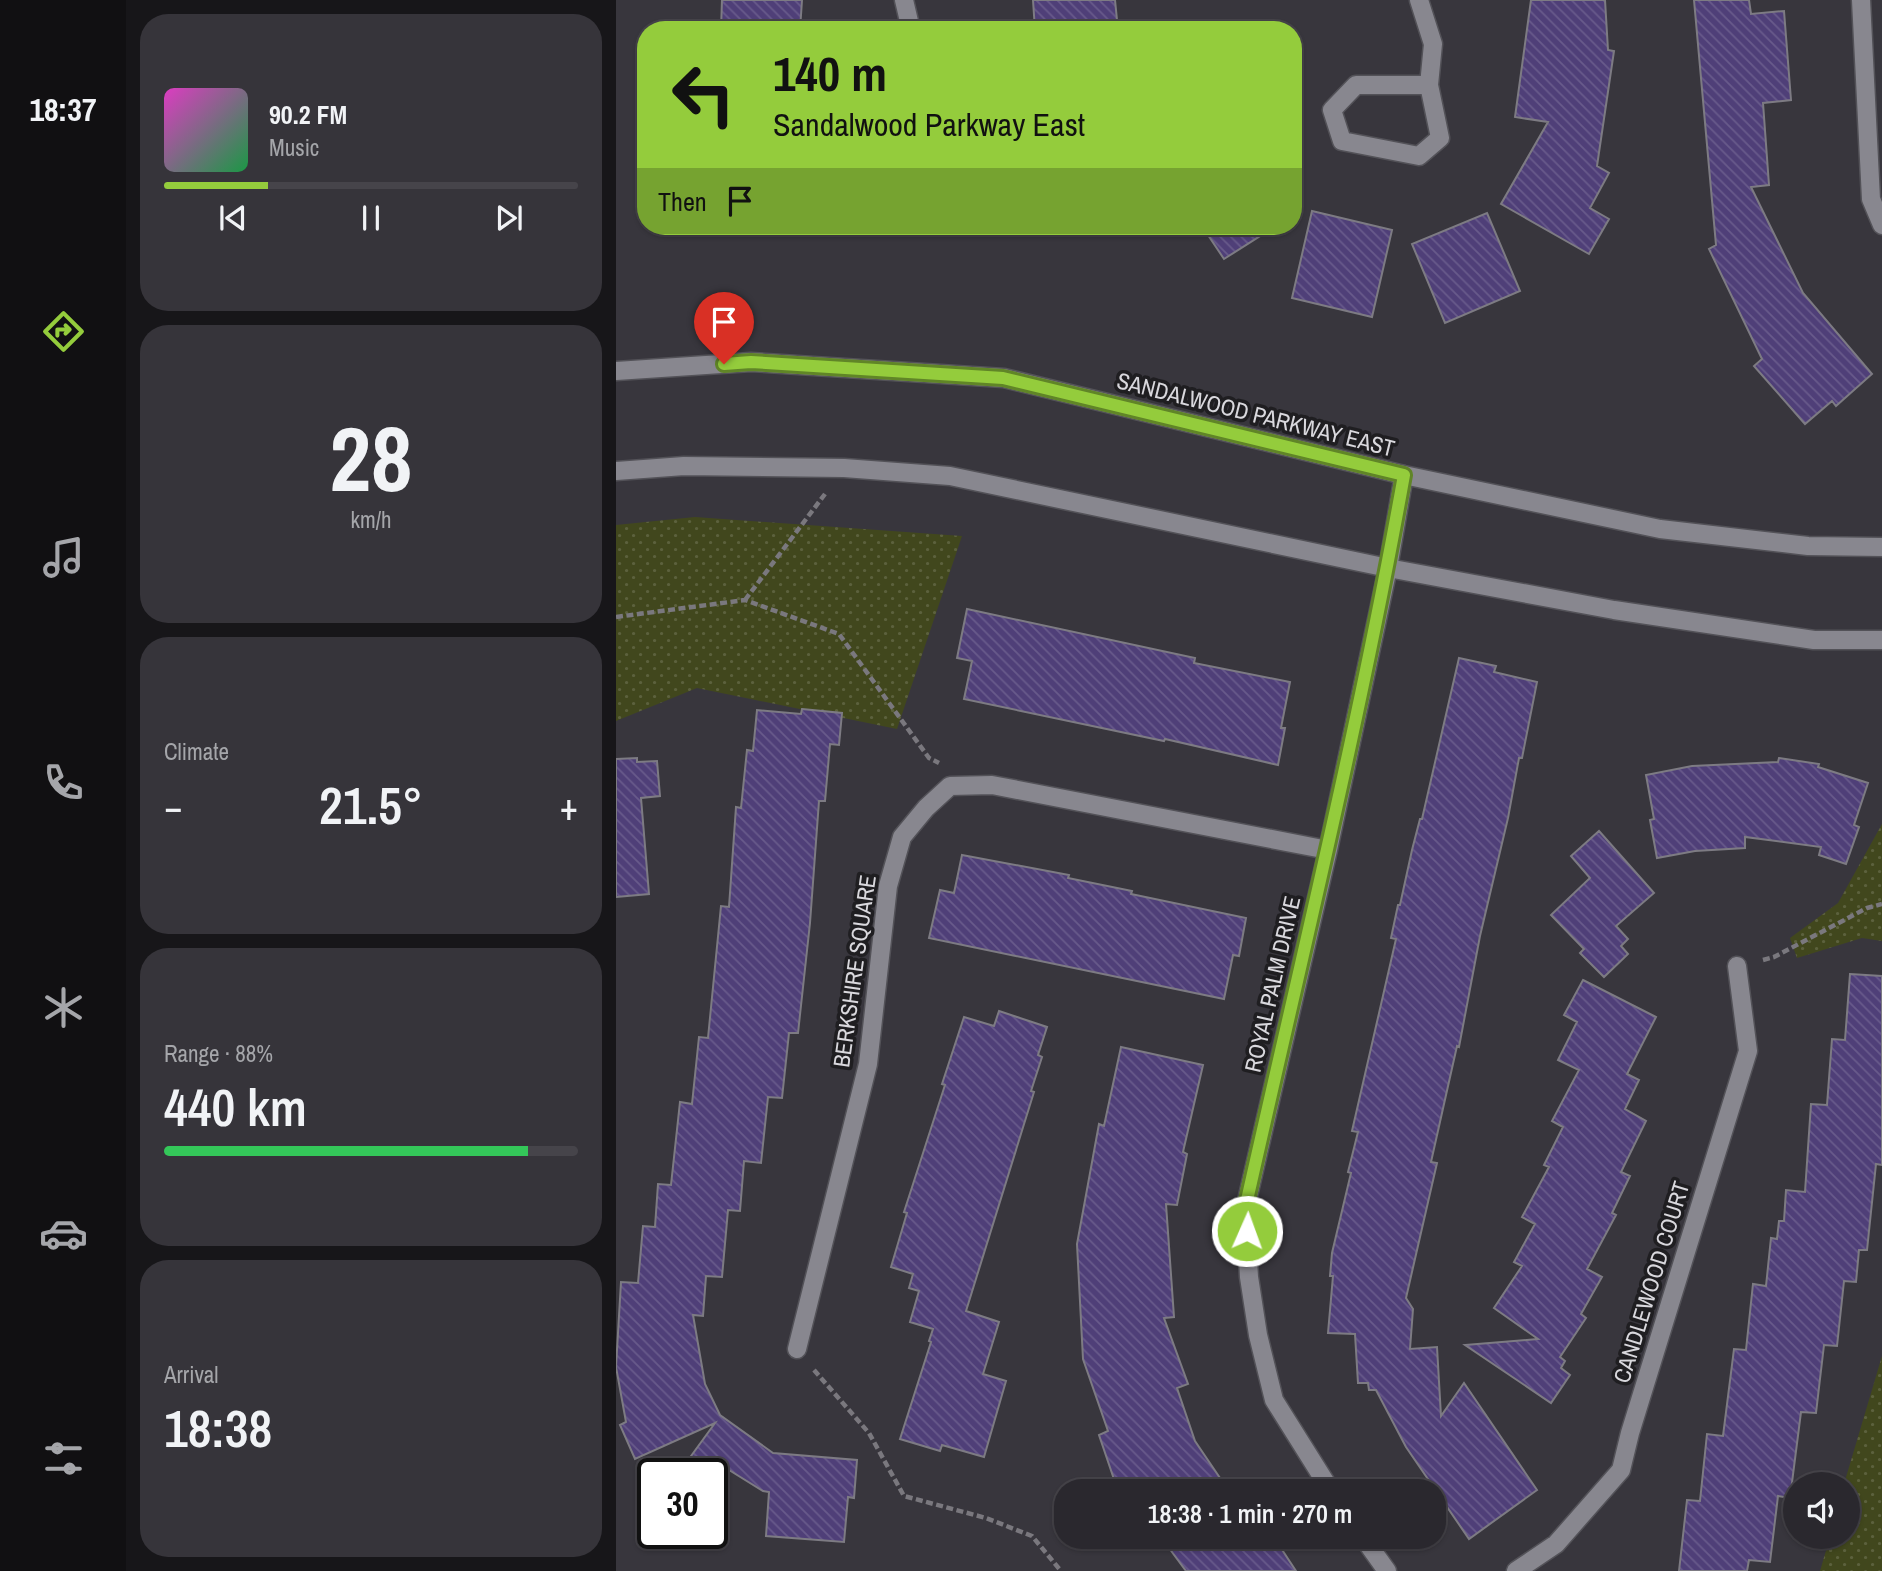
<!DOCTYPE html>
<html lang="en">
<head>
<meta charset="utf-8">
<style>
	:root { --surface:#2a282e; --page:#36343a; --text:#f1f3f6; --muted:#a5a6aa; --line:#46444a; --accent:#94cc3c }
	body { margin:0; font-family:"Archivo Narrow",sans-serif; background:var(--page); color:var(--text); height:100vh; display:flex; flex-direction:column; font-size:26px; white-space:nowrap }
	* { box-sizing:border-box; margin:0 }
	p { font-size:23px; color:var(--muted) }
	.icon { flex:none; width:38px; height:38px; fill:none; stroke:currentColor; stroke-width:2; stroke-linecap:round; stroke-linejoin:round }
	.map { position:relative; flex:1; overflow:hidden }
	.sheet { display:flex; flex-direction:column; gap:14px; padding:14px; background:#171619; width:490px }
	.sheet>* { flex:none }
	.top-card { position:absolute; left:21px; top:21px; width:665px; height:214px; border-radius:28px; box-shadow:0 2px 5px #0004,0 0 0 2px var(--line); background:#94cc3c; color:#111; overflow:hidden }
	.fabs { position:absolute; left:1167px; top:1472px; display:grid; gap:14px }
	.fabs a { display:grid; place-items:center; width:77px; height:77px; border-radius:50%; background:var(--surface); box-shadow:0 2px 5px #0004,0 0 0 2px var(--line); font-size:35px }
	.speed { position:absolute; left:21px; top:1458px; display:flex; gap:14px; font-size:35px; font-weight:700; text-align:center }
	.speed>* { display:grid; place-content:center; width:91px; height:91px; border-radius:50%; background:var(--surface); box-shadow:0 2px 5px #0004,0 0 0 2px var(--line); line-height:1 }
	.speed .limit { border:4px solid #111; border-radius:10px; background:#fff; color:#111 }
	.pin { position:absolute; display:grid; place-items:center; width:60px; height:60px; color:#fff; margin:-72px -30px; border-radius:50% 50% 50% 0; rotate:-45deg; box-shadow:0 0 7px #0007 }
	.pin .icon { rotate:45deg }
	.me { position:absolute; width:77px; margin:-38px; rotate:2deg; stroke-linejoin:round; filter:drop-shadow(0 0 5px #0008) }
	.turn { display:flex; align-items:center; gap:24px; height:147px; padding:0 21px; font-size:32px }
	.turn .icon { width:91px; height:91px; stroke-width:2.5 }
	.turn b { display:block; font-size:49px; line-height:60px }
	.then { display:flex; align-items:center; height:66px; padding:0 21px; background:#0003; gap:14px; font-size:26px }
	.big { font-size:52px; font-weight:600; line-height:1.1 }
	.sheet .widget { flex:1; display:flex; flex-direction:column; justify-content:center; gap:10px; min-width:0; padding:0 24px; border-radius:28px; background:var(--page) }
	.sheet .dial { align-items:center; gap:0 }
	.dial b { font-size:91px; line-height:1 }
	.song { display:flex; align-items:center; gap:21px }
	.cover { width:84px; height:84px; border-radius:10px; background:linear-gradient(135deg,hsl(310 70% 55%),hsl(140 70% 35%)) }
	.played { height:7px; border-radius:4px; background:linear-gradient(90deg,var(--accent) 25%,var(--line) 25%) }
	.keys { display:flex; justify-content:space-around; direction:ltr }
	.heat { display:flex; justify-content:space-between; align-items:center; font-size:38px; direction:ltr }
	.charge { height:10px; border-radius:5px; background:linear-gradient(90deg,#34c759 88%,var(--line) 0) }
	.trip { position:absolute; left:438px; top:1479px; width:392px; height:70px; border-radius:28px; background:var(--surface); box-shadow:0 2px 5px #0004,0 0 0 2px var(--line); font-weight:600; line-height:70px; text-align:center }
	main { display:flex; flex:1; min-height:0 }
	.dock { display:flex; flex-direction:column; width:126px; justify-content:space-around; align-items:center; background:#111012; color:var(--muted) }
	.dock .icon { width:49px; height:49px }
	.dock .selected { color:var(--accent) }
	.dock b { font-size:32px; color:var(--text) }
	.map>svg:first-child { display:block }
	.grass { fill:url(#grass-dots) }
	.building { fill:url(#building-back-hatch); stroke:#7d7b83; stroke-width:2 }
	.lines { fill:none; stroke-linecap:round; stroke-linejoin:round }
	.street-casing { stroke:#535258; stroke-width:21 }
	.secondary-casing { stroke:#535258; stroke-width:21 }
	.path { stroke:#7a787e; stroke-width:4.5; stroke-dasharray:7 3.5; stroke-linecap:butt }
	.street { stroke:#88878f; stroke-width:18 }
	.secondary { stroke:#88878f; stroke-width:18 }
	.route-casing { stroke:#608527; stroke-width:18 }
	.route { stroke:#94cc3c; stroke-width:12 }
	.labels { text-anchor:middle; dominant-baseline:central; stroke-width:7; stroke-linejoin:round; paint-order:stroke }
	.street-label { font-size:23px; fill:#d9d8dd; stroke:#1f1e21 }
</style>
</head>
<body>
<main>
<nav class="dock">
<b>18:37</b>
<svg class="icon selected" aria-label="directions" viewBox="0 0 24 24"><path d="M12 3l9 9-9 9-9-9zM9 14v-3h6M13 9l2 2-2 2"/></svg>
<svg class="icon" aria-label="music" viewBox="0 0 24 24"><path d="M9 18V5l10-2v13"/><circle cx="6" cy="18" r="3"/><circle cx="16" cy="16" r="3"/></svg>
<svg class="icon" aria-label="phone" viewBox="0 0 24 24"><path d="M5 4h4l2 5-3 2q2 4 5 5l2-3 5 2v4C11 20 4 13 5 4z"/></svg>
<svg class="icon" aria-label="climate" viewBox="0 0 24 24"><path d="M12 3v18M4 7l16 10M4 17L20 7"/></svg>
<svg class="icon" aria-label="car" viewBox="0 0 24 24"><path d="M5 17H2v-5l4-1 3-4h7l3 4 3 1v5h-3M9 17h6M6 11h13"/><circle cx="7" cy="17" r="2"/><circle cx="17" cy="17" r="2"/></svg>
<svg class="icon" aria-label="filters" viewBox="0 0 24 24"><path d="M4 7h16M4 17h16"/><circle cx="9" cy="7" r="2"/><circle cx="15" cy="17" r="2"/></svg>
</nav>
<section class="sheet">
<div class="widget">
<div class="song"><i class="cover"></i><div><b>90.2 FM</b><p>Music</p></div></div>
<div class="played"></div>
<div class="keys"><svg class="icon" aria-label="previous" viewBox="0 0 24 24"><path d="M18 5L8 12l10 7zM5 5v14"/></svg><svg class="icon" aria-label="pause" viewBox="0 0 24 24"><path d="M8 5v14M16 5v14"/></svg><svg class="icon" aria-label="next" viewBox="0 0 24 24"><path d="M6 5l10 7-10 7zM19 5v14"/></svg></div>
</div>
<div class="widget dial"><b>28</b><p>km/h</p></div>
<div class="widget"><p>Climate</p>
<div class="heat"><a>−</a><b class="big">21.5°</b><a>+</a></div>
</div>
<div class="widget"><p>Range · 88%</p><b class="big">440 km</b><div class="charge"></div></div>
<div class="widget"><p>Arrival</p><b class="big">18:38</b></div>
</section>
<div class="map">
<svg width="1266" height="1571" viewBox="0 0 1266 1571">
	<defs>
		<pattern id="grass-dots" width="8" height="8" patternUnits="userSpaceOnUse" patternTransform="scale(1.75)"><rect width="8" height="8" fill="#41471d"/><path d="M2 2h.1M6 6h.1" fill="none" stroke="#5c613d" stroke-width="1.8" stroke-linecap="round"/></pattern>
		<pattern id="building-back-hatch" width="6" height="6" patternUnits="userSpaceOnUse" patternTransform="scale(1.75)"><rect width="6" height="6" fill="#4f3f78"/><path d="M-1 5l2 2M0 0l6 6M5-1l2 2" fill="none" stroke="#685a8b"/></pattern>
	</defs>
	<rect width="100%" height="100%" fill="#38363d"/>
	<path class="grass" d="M 79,517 L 346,536 L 281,729 L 81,688 L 0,721 L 0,525 Z
		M 1266,824 L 1266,941 L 1246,938 L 1181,958 L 1174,938 L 1222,903 Z
		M 1266,1356 L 1266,1571 L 1204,1571 L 1214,1537 L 1232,1536 L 1232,1484 L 1228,1484 Z"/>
	<path class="building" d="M 106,0 L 186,0 L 184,30 L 105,30 Z
		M 417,0 L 499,0 L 502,30 L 419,30 Z
		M 915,0 L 989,0 L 992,50 L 998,51 L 981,166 L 993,173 L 974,208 L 993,219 L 973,254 L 885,204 L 932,122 L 899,117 Z
		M 1078,0 L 1133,0 L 1135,14 L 1168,11 L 1175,100 L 1147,103 L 1153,185 L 1135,187 L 1187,293 L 1256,374 L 1220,406 L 1216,401 L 1189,424 L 1138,366 L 1146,359 L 1093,249 L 1100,245 Z
		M 696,211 L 776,230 L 756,317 L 676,298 Z
		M 871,213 L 904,291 L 829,323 L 796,244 Z
		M 586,226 L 660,226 L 608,259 Z
		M 351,609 L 579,658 L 578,663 L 674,682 L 665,728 L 669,728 L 662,765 L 549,739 L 548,741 L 348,699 L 356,661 L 341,658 Z
		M 843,658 L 880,666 L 878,672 L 921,682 L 906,758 L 903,758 L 892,818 L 864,936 L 843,1047 L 841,1046 L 815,1162 L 821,1163 L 790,1298 L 797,1309 L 794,1349 L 821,1347 L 825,1416 L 848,1383 L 921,1490 L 853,1539 L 790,1447 L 760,1390 L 753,1390 L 752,1383 L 742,1383 L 739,1334 L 712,1333 L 717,1276 L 714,1276 L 716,1253 L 735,1173 L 732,1172 L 742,1132 L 736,1131 L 780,939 L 775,938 L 782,905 L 784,905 L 796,850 L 804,819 L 806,819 Z
		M 186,709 L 226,713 L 223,745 L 214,744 L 209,801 L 203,801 L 194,923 L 182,1033 L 173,1033 L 166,1098 L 152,1097 L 145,1163 L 128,1161 L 124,1211 L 112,1210 L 106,1277 L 90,1276 L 87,1316 L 77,1315 L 89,1384 L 104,1415 L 157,1453 L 241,1460 L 238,1498 L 232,1497 L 228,1542 L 150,1536 L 153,1492 L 147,1491 L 113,1470 L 110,1474 L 62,1474 L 99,1423 L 19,1459 L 4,1425 L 10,1422 L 0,1367 L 5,1282 L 22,1283 L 27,1226 L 39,1227 L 42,1184 L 55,1185 L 64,1102 L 76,1104 L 83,1037 L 92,1038 L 105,906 L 113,907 L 120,807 L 125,808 L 131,750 L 137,751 L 141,710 L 185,714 Z
		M 21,758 L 21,762 L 41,761 L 44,796 L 25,798 L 33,894 L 0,897 L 0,759 Z
		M 1163,758 L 1203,764 L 1202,767 L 1252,783 L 1238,825 L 1243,827 L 1230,864 L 1203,855 L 1205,847 L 1129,837 L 1129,848 L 1079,851 L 1041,858 L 1034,820 L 1038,819 L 1030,775 L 1076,766 L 1162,762 Z
		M 983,831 L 1038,893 L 1000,926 L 1012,939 L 1005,946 L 1012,954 L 988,977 L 964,953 L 968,949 L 935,915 L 974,878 L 955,856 Z
		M 346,855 L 453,875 L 452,878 L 516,891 L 515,894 L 630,918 L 623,956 L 617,955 L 608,999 L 313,938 L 324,890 L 338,893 Z
		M 1234,974 L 1266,976 L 1266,1165 L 1260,1164 L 1251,1250 L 1243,1250 L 1240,1282 L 1228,1281 L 1221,1346 L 1208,1345 L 1200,1413 L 1185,1412 L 1174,1498 L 1162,1496 L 1154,1562 L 1133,1560 L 1131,1571 L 1063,1571 L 1071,1500 L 1084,1501 L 1091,1434 L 1107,1436 L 1118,1349 L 1130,1350 L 1137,1284 L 1150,1286 L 1155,1238 L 1161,1239 L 1163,1221 L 1168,1221 L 1170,1190 L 1189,1192 L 1195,1104 L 1211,1105 L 1216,1039 L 1229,1040 Z
		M 967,980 L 1040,1017 L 1011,1074 L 1023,1080 L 1009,1109 L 1030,1121 L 1005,1172 L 1014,1176 L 996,1213 L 1000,1215 L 971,1269 L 986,1277 L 965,1314 L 970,1318 L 944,1357 L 949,1361 L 945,1368 L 954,1375 L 935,1403 L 849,1345 L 922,1339 L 878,1308 L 906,1266 L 898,1262 L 919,1224 L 906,1217 L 933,1167 L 928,1165 L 947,1127 L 936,1121 L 963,1070 L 942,1060 L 961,1022 L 948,1015 Z
		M 383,1011 L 431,1027 L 422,1055 L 426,1057 L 415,1091 L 418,1092 L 350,1311 L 383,1322 L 367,1374 L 390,1381 L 368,1457 L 326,1445 L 324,1451 L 284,1439 L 315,1342 L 313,1341 L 317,1329 L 294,1322 L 303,1291 L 293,1288 L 297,1274 L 275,1267 L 291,1213 L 288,1212 L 329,1085 L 326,1084 L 348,1017 L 378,1026 Z
		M 505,1047 L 587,1065 L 567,1152 L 571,1154 L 561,1205 L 550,1204 L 558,1317 L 548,1318 L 572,1384 L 561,1388 L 579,1441 L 606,1481 L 591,1491 L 502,1491 L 483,1435 L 492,1431 L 467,1359 L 461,1244 L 483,1124 L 488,1126 Z
		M 568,1536 L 657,1536 L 680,1571 L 570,1571 L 553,1548 Z"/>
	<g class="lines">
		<g class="street-casing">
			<path id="street" d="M 288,0 L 295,30
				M 803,0 L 817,44 L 813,85 L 824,138 L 803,156 L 726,141 L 716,110 L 740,85 L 813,85
				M 1245,0 L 1255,199 L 1266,225
				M 181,1349 L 252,1064 L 272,886 L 286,837 L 310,808 L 334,786 L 376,785 L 712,850
				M 715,1491 L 658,1400 L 642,1335 L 633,1277 L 629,1209 L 712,850 L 772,568 L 788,475
				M 746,1536 L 771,1571
				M 900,1571 L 940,1544 L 1005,1470 L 1014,1433 L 1132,1051 L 1121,966"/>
		</g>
		<g class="secondary-casing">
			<path id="secondary" d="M 0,371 L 135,362 L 388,378 L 788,475 L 1044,529 L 1192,546 L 1266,547
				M 0,471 L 68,466 L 228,468 L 334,476 L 772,568 L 998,610 L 1198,640 L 1266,640"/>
		</g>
		<path class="path" d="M 129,600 L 209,494
			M 0,617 L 129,600 L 223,634 L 313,758 L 323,763
			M 1147,960 L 1158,957 L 1251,908 L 1266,904
			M 198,1370 L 253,1433 L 288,1496 L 370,1518 L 416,1536 L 445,1571"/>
		<use href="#street" class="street"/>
		<use href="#secondary" class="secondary"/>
	</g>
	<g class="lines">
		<g class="route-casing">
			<path id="route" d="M 108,364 L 135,362 L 387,378 L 788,475 C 744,721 684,964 629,1209 L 631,1231"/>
		</g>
		<use href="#route" class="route"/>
	</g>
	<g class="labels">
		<g class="street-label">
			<text transform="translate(640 414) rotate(14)">SANDALWOOD PARKWAY EAST</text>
			<text transform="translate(238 971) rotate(-82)">BERKSHIRE SQUARE</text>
			<text transform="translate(656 984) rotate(-77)">ROYAL PALM DRIVE</text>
			<text transform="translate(1035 1282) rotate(-73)">CANDLEWOOD COURT</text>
		</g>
	</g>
</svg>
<div class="fabs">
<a><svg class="icon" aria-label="sound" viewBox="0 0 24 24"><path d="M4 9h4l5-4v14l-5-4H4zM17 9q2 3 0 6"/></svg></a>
</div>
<div class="speed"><div class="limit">30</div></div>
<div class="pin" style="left:108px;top:364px;background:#d93025"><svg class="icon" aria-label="arrive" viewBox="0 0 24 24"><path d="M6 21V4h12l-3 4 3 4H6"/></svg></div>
<svg class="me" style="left:631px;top:1231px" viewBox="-20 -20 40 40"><circle r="17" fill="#94cc3c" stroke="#fff" stroke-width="3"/><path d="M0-11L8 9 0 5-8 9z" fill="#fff"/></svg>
<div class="trip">18:38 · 1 min · 270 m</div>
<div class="top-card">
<div class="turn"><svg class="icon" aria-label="left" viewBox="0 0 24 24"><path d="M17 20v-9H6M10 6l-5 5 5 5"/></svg><div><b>140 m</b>Sandalwood Parkway East</div></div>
<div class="then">Then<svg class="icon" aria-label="arrive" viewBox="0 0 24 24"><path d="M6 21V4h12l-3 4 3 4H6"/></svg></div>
</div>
</div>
</main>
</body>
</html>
